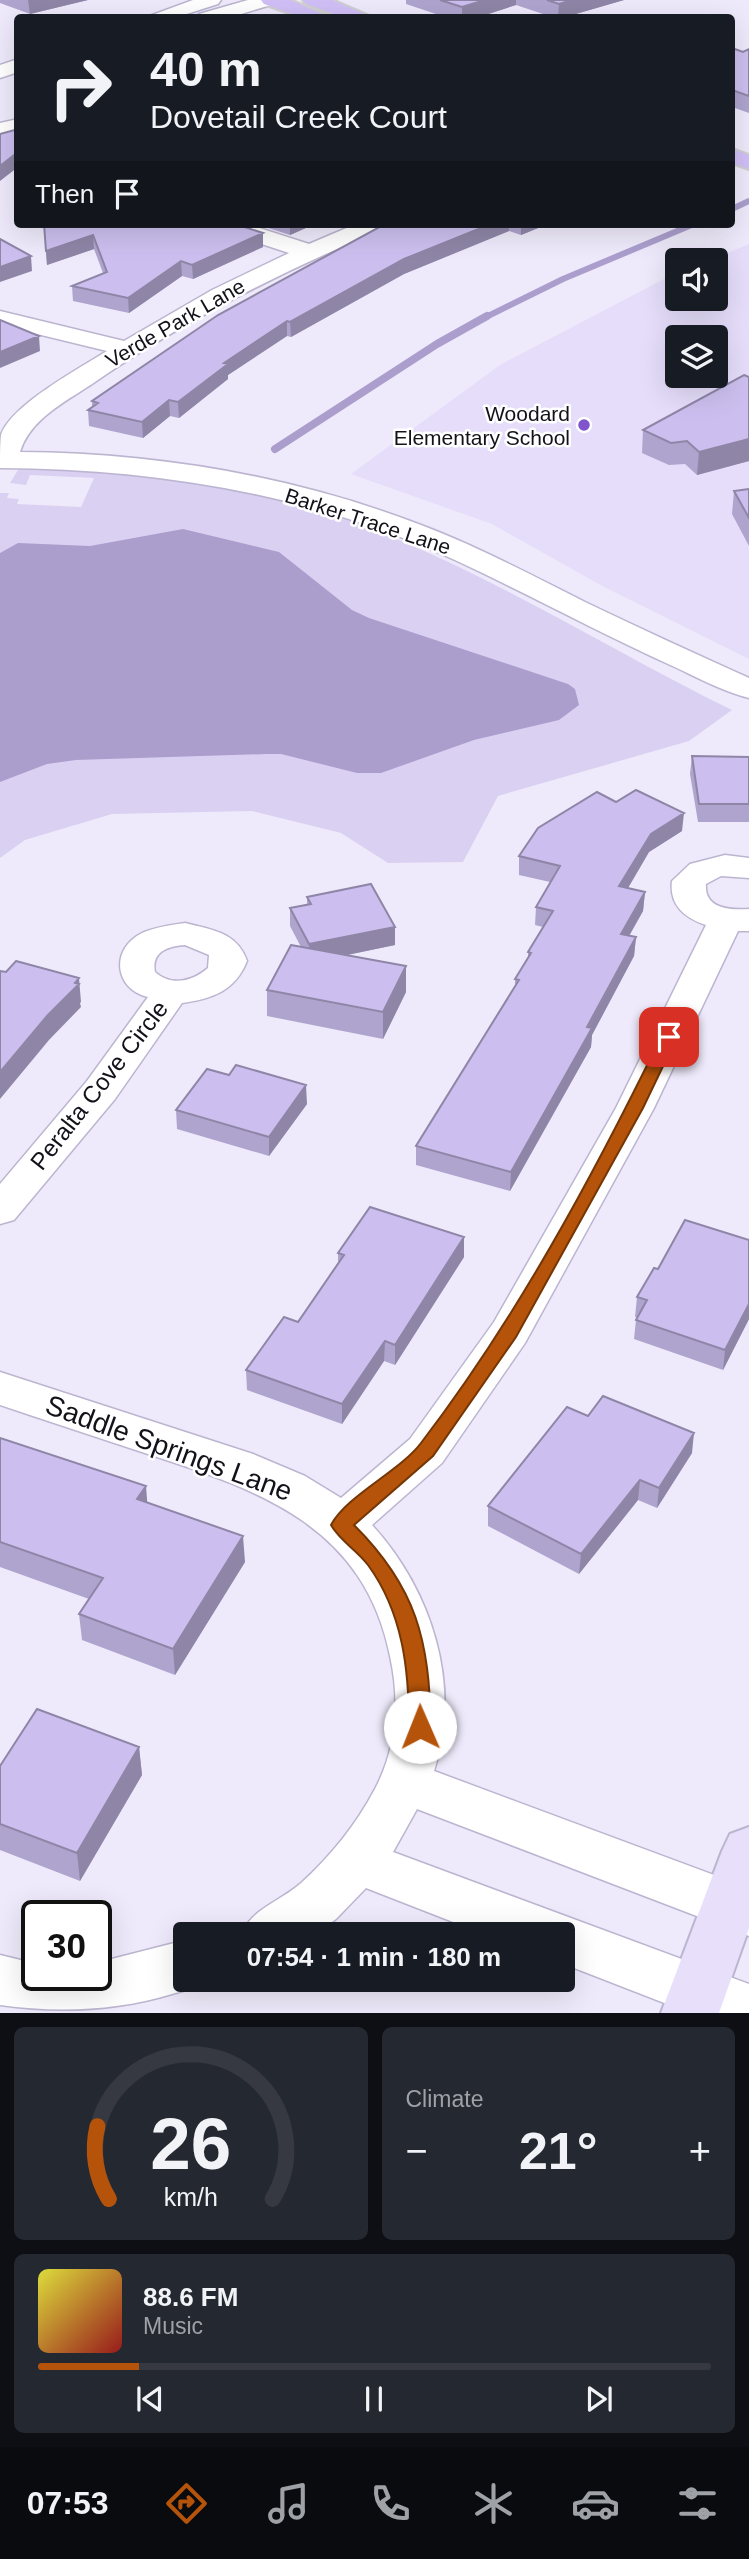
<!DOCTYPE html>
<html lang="en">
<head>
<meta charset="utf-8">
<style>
	:root { --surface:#171b24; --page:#242831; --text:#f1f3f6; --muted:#9ea1a6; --line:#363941; --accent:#b45309 }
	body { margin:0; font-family:Helvetica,sans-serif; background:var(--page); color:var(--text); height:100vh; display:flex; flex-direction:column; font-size:26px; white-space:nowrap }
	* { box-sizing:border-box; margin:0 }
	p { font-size:23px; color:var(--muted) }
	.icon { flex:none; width:38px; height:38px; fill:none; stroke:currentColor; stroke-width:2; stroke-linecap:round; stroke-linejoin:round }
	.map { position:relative; height:2013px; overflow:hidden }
	.drawer { display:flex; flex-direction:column; gap:14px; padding:14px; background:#0d0f14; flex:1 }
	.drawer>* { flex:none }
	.top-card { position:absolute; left:14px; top:14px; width:721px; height:214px; border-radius:7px; box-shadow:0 7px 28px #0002; background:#171b24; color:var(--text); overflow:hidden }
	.controls { position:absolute; left:665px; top:248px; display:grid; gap:14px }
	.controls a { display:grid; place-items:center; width:63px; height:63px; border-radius:7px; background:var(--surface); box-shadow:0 7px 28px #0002; font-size:35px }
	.speed { position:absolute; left:21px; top:1900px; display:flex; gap:14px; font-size:35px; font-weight:700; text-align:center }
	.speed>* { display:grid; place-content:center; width:91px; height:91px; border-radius:50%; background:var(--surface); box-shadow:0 7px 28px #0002; line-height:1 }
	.speed .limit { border:4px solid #111; border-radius:10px; background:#fff; color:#111 }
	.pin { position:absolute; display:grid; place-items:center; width:60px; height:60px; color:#fff; margin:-30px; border-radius:14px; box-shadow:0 4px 10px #0006 }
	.me { position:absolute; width:77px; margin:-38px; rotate:359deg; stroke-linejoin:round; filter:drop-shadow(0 0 5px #0008) }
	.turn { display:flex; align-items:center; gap:24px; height:147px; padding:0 21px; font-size:32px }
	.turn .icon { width:91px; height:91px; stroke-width:2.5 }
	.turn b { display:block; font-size:49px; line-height:60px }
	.then { display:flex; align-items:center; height:66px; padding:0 21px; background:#0003; gap:14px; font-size:26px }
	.big { font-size:52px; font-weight:800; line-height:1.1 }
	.drawer .card { flex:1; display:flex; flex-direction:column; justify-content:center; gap:10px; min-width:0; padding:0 24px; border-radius:10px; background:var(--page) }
	.drawer .dial { align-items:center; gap:0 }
	.dial svg { height:182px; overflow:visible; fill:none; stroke:var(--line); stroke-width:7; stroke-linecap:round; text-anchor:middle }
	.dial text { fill:var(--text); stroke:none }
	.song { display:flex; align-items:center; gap:21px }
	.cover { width:84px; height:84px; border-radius:10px; background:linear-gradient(135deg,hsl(60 70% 55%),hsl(0 70% 35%)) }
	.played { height:7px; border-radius:4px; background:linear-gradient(90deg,var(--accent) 15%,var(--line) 15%) }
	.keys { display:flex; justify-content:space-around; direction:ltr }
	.heat { display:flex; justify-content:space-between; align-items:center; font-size:38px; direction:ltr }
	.drawer .tiles { flex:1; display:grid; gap:14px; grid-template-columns:1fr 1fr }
	.card:last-child { grid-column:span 2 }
	.trip { position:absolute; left:173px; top:1922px; width:402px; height:70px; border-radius:7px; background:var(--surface); box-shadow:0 7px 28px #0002; font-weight:800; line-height:70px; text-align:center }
	.menu { display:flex; height:112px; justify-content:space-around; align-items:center; background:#090b0e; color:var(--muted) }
	.menu .icon { width:49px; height:49px }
	.menu .selected { color:var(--accent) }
	.menu b { font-size:32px; color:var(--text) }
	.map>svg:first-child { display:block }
	.built { fill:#e5ddfa; fill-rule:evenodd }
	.green { fill:#dad1f2 }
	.water { fill:#ab9ecd }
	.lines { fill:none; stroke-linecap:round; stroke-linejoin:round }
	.stream-far1 { stroke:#ab9ecd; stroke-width:6 }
	.stream { stroke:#ab9ecd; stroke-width:8 }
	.minor-casing { stroke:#bcb5d0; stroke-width:3 }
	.secondary-casing { stroke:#bcb5d0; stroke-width:4 }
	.primary-casing { stroke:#d0cfd1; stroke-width:4 }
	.minor { fill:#fff; fill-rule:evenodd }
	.secondary { fill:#e8dffa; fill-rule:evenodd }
	.primary { fill:#d0bff6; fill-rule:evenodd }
	.wall { fill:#afa4ce }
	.shaded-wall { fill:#8f86a7 }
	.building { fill:#ccbfef; stroke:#8f86a7; stroke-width:2 }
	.route { fill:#b45309; stroke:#753606; stroke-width:2 }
	.poi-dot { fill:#8153cc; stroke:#fff; stroke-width:2.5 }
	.labels { text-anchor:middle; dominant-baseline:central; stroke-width:5; stroke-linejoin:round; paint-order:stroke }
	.far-street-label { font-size:21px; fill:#13111a; stroke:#fff }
	.far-poi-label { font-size:21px; fill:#13111a; stroke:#fff; text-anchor:end }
	.street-label { font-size:24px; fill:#13111a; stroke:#fff }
	.near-street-label { font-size:28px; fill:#13111a; stroke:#fff }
</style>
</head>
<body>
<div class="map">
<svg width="749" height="2013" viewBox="0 0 749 2013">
	<rect width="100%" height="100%" fill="#eeeafb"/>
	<path class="built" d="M 749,244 L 749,659 L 604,587 L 492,524 L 351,474 L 500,365 L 664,279 L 677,274 L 677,299 L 716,299 L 716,261 L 709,261 ZM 677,338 L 716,338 L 716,376 L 677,376 Z"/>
	<path class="green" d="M 38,468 C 148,474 258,486 361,525 C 490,573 608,649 732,710 L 689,741 L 498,796 L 463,862 L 388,863 L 341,833 L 252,811 L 112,814 L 25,840 L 0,858 L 0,493 L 9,493 L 7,498 L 19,499 L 17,504 L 81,507 L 94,478 L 30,475 L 26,485 L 10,483 L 18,470 Z"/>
	<path class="water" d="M 183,529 L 279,552 L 352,610 L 369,618 L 568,684 L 575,689 L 579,705 L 559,720 L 474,740 L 381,773 L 357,773 L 281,754 L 267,754 L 76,760 L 47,764 L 0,782 L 0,553 L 18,543 L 90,546 Z"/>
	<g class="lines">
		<path class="stream-far1" d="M 732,209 L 749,201
			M 484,318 L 563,279 L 694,224"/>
		<path class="stream" d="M 275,449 L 437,344 L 487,316"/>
		<g class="minor-casing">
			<path id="minor" d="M 193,0 L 221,0 L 218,4 L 174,18 L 144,18 Z
				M 248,0 L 277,0 L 274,4 L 228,18 L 197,18 L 199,14 Z
				M 18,59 L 18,72 L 0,78 L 0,65 Z
				M 18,119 L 18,131 L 0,135 L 0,123 Z
				M 213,224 L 247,224 L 309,244 L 356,224 L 386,224 L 383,229 C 281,272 183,321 92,384 C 65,402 30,419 20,452 C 156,453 294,476 421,525 C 477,546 531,575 585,602 C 639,628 694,653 749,678 L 749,698 C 721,691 693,675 666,663 C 596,631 528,594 457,561 C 313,494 158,469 0,468 C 0,458 0,444 1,435 C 11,405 80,368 107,351 L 0,325 L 0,311 L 124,341 L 212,290 L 289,253 L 216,229 Z
				M 725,855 L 749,858 L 749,878 L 721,876 L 706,884 C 704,909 730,910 749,909 L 749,931 L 738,931 L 654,1108 L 525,1343 L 442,1463 L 372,1525 C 432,1591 462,1685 434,1771 L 749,1888 L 749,1936 L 417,1809 L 393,1852 L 749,1984 L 749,2013 L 690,2013 L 564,1964 L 564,1934 L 484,1934 L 366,1888 L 336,1919 L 315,1934 L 241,1934 C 253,1908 279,1902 300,1884 C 330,1857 356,1825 375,1789 C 397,1747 400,1701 390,1656 C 364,1527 262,1491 151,1455 C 100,1438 50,1422 0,1405 L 0,1372 L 253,1454 L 305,1476 L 341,1498 L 410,1439 L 494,1322 L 616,1108 L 706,925 C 685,918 669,905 672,881 L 690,864 Z
				M 185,923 C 212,930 237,932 247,961 C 235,991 212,999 182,1003 L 115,1099 L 14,1220 L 0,1224 L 0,1184 L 87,1081 L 148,997 C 114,989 110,949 142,933 C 155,927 171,925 185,923 ZM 185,945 L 209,955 L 208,968 C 193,981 172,987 155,972 C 151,952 168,946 185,945 Z
				M 186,1940 L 186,1979 L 207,1979 C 200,1988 183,1991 172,1994 C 116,2011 57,2013 0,2005 L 0,1955 L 37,1964 L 37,1976 L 96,1976 L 96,1963 Z"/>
		</g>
		<g class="secondary-casing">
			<path id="secondary" d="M 749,1827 L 749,1928 L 719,2013 L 661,2013 L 722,1851 L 730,1834 Z"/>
		</g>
		<g class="primary-casing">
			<path id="primary" d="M 261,0 L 290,0 L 332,18 L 303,18 L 264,4 Z
				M 303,0 L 332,0 L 374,18 L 345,18 L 306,4 Z
				M 732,149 L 749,155 L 749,169 L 732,163 Z"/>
		</g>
		<use href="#minor" class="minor"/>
		<use href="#secondary" class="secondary"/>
		<use href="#primary" class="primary"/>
	</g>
	<path class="wall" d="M 0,0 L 88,0 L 30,14 L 0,3 Z
		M 406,0 L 624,0 L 562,18 L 555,18 L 516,5 L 476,18 L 448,18 L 406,4 Z
		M 732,48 L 743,52 L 749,49 L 749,113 L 732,107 Z
		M 44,224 L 263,233 L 263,247 L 193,279 L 182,276 L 129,313 L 73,301 L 72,286 L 103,273 L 94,249 L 47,265 Z
		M 256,224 L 315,224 L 290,235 Z
		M 385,224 L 548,224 L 521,235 L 509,231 L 404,274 L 291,337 L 287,336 L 228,375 L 228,379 L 179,418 L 170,416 L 143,438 L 89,426 L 88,410 L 92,407 L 92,401 Z
		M 749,377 L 749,461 L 697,475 L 685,464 L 669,465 L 642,453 L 643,430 Z
		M 749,489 L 749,546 L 732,514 L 734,491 Z
		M 692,756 L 749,757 L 749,822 L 698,822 L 690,774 Z
		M 616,802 L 682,831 L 649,852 L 628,888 L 645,892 L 643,911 L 629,936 L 636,937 L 634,956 L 592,1035 L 591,1047 L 510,1191 L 416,1165 L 416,1146 L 515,987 L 515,979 L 528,958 L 528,952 L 543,927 L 535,925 L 536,907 L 550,882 L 519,875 L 519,856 Z
		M 307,897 L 395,945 L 346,955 L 406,992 L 383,1039 L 267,1016 L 267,990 L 301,947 L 290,926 L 290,908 L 307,905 Z
		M 307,1104 L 269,1156 L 177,1129 L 176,1110 Z
		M 464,1237 L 464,1257 L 395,1365 L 384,1361 L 342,1424 L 247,1390 L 246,1370 L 298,1322 L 338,1263 L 338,1253 Z
		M 749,1240 L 749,1319 L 723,1370 L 634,1339 L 636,1320 L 637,1317 L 635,1317 L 637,1297 L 658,1269 Z
		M 588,1416 L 692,1453 L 657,1508 L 638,1500 L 579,1574 L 488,1526 L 488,1506 Z
		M 0,1438 L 147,1502 L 245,1562 L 175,1675 L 82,1640 L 79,1614 L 89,1599 L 0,1567 Z
		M 139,1747 L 142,1775 L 80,1881 L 0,1850 L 0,1766 Z"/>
	<path class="shaded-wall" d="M 28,0 L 88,0 L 30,14 Z
		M 485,0 L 516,0 L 516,5 L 476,18 L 462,18 L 462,7 Z
		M 572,0 L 624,0 L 562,18 L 558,18 L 559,4 Z
		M 18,152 L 18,167 L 0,181 L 0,166 Z
		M 290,224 L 315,224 L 290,235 Z
		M 491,224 L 509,224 L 509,231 L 404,274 L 291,337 L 290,322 L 404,259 Z
		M 521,224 L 548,224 L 521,235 Z
		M 263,233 L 263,247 L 193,279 L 192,265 Z
		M 93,235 L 94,249 L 47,265 L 46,251 Z
		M 31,256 L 32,271 L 0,282 L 0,267 Z
		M 181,261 L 182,276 L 129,313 L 128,298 Z
		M 287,321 L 287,336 L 228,375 L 228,379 L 179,418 L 178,402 L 224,363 Z
		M 39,336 L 40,351 L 0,368 L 0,352 Z
		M 169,400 L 170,416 L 143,438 L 142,422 Z
		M 749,439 L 749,461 L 697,475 L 699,452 Z
		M 684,813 L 682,831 L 649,852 L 618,905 L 619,886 L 651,834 Z
		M 645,892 L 643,911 L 620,952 L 621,934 Z
		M 395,927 L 395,945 L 309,963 L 309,944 Z
		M 636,937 L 634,956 L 592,1035 L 591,1047 L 510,1191 L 511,1172 Z
		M 406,966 L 406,992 L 383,1039 L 383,1012 Z
		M 79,978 L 81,1002 L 80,1003 L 81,1007 L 49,1040 L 0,1099 L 0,1072 Z
		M 306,1085 L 307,1104 L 269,1156 L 269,1137 Z
		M 464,1237 L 464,1257 L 395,1365 L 395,1345 Z
		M 749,1304 L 749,1319 L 723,1370 L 725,1350 Z
		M 385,1341 L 384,1361 L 342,1424 L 342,1404 Z
		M 694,1433 L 692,1453 L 657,1508 L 659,1488 Z
		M 640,1480 L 638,1500 L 579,1574 L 581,1554 Z
		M 146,1486 L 148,1512 L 137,1499 Z
		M 243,1536 L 245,1562 L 175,1675 L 173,1649 Z
		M 139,1747 L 142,1775 L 80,1881 L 77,1853 Z"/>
	<path class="building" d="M 440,0 L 485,0 L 462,7 Z
		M 547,0 L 572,0 L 559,4 Z
		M 732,48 L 743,52 L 749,49 L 749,96 L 732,90 Z
		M 18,129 L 18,152 L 0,166 L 0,134 Z
		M 44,224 L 235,224 L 263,233 L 192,265 L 181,261 L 128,298 L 72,286 L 107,272 L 93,235 L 46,251 Z
		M 385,224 L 491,224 L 404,259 L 290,322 L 287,321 L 224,363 L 228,364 L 178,402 L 169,400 L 142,422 L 88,410 L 98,403 L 92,401 L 218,315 Z
		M 0,239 L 31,256 L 0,267 Z
		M 0,320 L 39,336 L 0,352 Z
		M 744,375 L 749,377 L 749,439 L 699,452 L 687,441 L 671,443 L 643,430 Z
		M 749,489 L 749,518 L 734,491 Z
		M 692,756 L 749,757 L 749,804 L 699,804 Z
		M 636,790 L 684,813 L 651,834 L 619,886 L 645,892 L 621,934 L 636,937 L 587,1027 L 592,1028 L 511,1172 L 416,1146 L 519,980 L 515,979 L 531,953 L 528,952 L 553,911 L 536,907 L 560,866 L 519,856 L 538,828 L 597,792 L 616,802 Z
		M 371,884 L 395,927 L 309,944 L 290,908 L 311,904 L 307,897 Z
		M 291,945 L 406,966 L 383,1012 L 267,990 Z
		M 16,961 L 79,978 L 75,983 L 79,984 L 47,1016 L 0,1072 L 0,971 L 6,972 Z
		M 236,1065 L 306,1085 L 269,1137 L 176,1110 L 207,1069 L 229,1075 Z
		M 370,1207 L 464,1237 L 395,1345 L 385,1341 L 342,1404 L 246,1370 L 284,1317 L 298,1322 L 344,1255 L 338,1253 Z
		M 685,1220 L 749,1240 L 749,1304 L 725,1350 L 636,1320 L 647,1300 L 637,1297 L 654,1268 L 658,1269 Z
		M 603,1396 L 694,1433 L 659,1488 L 640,1480 L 581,1554 L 488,1506 L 567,1407 L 588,1416 Z
		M 0,1438 L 146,1486 L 137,1499 L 243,1536 L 173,1649 L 79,1614 L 103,1578 L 0,1542 Z
		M 37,1709 L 139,1747 L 77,1853 L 0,1824 L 0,1766 Z"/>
	<path class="route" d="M 669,1032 L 677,1037 L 643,1108 L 516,1337 L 433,1456 L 354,1525 C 417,1588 429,1640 431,1727 L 428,1733 L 420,1736 L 412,1733 L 409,1727 C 409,1670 403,1613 368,1565 C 357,1550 340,1541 331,1525 C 346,1496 400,1471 421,1443 C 516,1319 592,1178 661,1037 Z"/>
	<circle class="poi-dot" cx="584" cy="425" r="7"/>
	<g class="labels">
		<g class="far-street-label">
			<text transform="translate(175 323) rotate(-30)">Verde Park Lane</text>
			<text transform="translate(368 521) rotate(18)">Barker Trace Lane</text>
		</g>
		<g class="far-poi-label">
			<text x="570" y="413">Woodard<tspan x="570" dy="24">Elementary School</tspan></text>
		</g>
		<g class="street-label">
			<text transform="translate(99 1085) rotate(-52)">Peralta Cove Circle</text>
		</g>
		<g class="near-street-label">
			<text transform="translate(169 1448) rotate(20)">Saddle Springs Lane</text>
		</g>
	</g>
</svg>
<div class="controls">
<a><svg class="icon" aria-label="sound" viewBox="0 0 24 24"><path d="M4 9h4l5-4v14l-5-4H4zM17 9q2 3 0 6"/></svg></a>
<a><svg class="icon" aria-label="layers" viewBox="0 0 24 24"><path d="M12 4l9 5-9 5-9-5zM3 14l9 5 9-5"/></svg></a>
</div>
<div class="speed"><div class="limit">30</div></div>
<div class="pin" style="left:669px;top:1037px;background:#d93025"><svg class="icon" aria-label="arrive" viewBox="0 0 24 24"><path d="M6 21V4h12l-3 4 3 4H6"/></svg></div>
<svg class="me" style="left:420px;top:1727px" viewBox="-20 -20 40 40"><circle r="19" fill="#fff"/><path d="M0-13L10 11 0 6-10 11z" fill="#b45309"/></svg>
<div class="trip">07:54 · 1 min · 180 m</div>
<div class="top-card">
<div class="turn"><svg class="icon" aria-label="right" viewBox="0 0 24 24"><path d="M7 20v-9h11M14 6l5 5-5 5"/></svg><div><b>40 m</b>Dovetail Creek Court</div></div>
<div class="then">Then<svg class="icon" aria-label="arrive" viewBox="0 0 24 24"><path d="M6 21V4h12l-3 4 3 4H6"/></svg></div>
</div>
</div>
<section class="drawer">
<div class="tiles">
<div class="card dial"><svg viewBox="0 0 100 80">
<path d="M14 69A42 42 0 1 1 86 69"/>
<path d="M14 69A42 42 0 0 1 9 37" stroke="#b45309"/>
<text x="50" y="56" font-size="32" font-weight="700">26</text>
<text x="50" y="72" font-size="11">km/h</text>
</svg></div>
<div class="card"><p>Climate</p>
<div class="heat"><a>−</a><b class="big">21°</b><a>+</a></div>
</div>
<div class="card">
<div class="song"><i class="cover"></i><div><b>88.6 FM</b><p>Music</p></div></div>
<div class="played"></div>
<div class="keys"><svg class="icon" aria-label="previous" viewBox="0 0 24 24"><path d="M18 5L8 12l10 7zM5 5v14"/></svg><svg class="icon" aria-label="pause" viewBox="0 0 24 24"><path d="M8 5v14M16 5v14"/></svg><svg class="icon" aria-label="next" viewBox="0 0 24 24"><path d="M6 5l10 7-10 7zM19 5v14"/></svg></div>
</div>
</div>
</section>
<nav class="menu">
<b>07:53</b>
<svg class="icon selected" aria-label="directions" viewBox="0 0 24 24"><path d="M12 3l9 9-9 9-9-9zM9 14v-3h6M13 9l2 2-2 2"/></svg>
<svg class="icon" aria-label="music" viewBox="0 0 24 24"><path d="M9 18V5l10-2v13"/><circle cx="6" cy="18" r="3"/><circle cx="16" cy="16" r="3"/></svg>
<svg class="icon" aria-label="phone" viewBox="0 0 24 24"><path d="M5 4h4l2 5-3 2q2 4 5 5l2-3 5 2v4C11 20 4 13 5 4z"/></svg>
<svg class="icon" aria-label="climate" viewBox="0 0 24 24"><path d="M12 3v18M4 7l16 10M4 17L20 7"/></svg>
<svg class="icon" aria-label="car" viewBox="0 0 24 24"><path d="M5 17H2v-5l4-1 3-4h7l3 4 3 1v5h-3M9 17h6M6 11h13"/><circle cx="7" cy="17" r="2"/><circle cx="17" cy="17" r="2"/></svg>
<svg class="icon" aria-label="filters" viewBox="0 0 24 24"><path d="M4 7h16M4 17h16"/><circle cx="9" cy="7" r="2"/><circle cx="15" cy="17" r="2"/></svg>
</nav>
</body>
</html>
